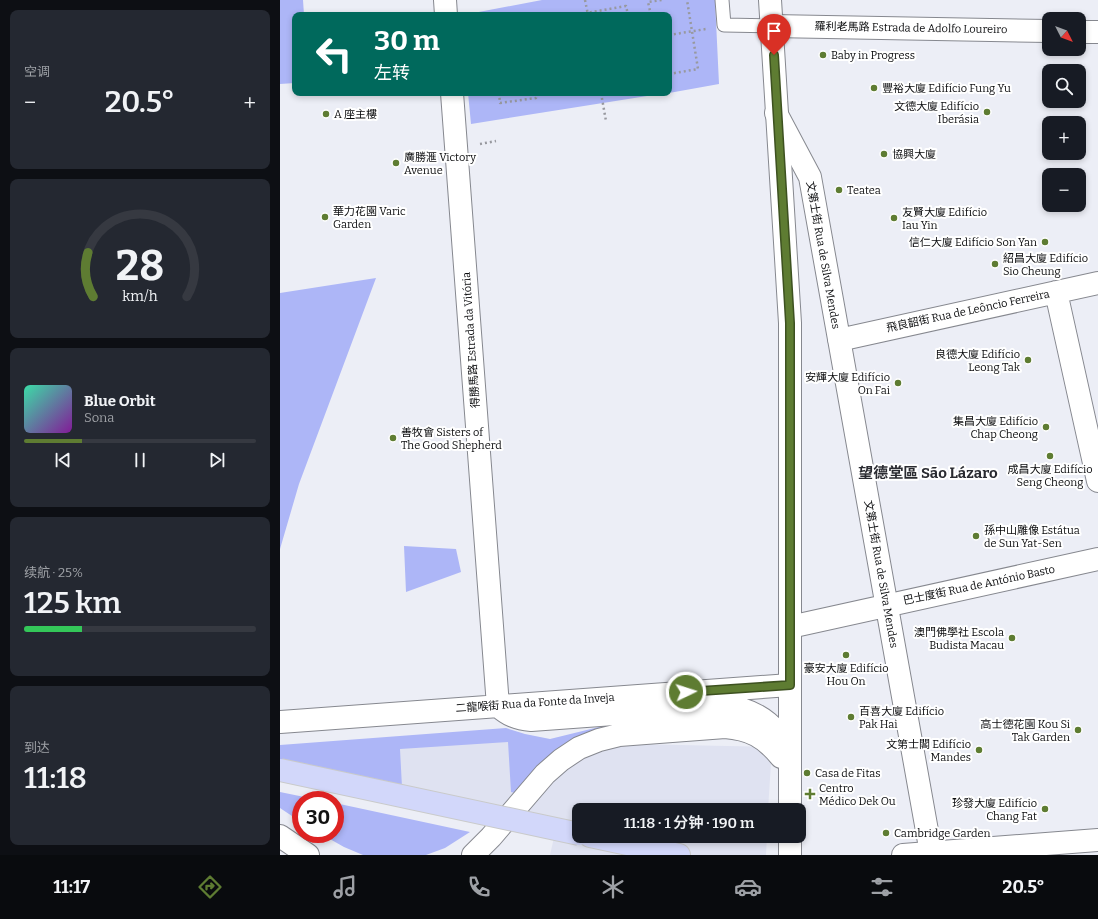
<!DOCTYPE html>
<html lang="zh">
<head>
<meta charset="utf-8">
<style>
	:root { --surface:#171b24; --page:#242831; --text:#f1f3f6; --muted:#9ea1a6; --line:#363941; --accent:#5e7c32 }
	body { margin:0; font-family:Bitter,"Noto Sans SC",serif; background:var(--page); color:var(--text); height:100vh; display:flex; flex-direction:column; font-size:15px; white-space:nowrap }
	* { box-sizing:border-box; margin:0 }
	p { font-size:13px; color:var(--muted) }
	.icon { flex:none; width:22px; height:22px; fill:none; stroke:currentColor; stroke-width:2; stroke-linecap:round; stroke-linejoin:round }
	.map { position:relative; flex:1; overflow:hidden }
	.details { display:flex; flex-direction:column; gap:10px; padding:10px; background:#0d0f14; width:280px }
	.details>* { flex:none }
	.guide { position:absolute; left:12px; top:12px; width:380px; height:84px; border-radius:8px; box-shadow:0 2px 6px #0003; background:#00695c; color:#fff; overflow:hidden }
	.needle { width:26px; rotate:132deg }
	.controls { position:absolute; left:762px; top:12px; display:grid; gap:8px }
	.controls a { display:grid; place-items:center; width:44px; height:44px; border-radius:8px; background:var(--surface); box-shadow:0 2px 6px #0003; font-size:20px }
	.speed { position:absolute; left:12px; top:791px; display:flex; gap:8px; font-size:20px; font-weight:700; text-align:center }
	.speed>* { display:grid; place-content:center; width:52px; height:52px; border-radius:50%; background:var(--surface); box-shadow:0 2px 6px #0003; line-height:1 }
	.speed .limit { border:6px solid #d22; background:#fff; color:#111 }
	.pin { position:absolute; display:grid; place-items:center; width:34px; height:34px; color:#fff; margin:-41px -17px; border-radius:50% 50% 50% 0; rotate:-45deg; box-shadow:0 0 4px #0007 }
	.pin .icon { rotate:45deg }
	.me { position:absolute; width:44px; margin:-22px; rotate:86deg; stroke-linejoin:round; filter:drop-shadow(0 0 3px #0008) }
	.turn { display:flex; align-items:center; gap:14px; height:84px; padding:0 16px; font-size:18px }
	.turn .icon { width:52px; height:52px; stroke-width:2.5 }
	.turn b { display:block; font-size:28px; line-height:34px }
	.big { font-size:30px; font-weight:600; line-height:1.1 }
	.details .card { flex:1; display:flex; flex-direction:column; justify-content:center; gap:6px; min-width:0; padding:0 14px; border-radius:8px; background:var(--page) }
	.details .dial { align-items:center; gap:0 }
	.dial svg { height:104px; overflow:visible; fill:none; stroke:var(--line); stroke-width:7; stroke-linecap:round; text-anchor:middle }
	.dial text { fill:var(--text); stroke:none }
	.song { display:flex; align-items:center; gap:12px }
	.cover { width:48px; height:48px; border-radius:6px; background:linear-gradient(135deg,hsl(160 70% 55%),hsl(290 70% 35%)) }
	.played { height:4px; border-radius:2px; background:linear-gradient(90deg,var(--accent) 25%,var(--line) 25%) }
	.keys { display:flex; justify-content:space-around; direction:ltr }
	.heat { display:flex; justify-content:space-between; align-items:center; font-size:22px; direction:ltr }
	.charge { height:6px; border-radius:3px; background:linear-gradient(90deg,#34c759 25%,var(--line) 0) }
	.trip { position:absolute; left:292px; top:803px; width:234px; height:40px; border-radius:8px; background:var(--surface); box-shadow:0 2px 6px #0003; font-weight:600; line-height:40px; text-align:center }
	.tab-bar { display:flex; height:64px; justify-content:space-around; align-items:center; background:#090b0e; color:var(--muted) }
	.tab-bar .icon { width:28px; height:28px }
	.tab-bar .active { color:var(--accent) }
	.tab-bar b { font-size:18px; color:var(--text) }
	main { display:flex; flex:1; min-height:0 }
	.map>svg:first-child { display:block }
	.built { fill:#dfe2f1 }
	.green { fill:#adb6f7 }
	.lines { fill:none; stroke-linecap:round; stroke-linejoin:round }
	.service-casing { stroke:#86888f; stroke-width:15 }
	.minor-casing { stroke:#86888f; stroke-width:24 }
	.tertiary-casing { stroke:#86888f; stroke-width:24 }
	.secondary-casing { stroke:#86888f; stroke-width:24 }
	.primary-casing { stroke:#c9caca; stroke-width:24 }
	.path { stroke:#98999f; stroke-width:2.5; stroke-dasharray:2 3; stroke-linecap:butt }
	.service { stroke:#fff; stroke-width:13 }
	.minor { stroke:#fff; stroke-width:22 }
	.tertiary { stroke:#fff; stroke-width:22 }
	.secondary { stroke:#fff; stroke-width:22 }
	.primary { stroke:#d2d7fa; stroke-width:22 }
	.primary-bridge-casing { stroke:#c9caca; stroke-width:24; stroke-linecap:butt }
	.primary-bridge { stroke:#d2d7fa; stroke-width:22 }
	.route-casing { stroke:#3d5120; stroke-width:10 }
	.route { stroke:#5e7c32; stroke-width:7 }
	.poi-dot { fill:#5e7c32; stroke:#fff; stroke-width:1.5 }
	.labels { text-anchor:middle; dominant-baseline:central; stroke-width:4; stroke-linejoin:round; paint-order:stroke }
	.street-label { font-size:11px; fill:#0b0c0e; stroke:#fff }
	.poi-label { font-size:11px; fill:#0b0c0e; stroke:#fff; text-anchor:start }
	.district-label { font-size:15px; font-weight:bold; fill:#2a2b31; stroke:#fff }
</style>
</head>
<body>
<main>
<section class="details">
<div class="card"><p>空调</p>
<div class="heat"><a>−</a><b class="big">20.5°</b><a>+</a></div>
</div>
<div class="card dial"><svg viewBox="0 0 100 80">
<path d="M14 69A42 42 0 1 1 86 69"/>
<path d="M14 69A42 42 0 0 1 10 35" stroke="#5e7c32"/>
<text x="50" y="56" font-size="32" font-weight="700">28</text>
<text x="50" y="72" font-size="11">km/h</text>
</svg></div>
<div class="card">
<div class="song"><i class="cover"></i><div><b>Blue Orbit</b><p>Sona</p></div></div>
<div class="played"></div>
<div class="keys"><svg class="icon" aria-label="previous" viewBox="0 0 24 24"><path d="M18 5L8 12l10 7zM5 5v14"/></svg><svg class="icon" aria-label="pause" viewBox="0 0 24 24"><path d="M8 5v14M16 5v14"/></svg><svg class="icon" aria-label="next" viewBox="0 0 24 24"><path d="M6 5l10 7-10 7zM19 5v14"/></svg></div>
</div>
<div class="card"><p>续航 · 25%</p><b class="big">125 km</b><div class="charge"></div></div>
<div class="card"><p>到达</p><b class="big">11:18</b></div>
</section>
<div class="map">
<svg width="818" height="855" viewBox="0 0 818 855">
	<rect width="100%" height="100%" fill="#eceef6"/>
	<path class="built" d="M 116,739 L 492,747 L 488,810 L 299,810 L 299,836 L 487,836 L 486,855 L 270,855 L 277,824 L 115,788 Z"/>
	<path class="green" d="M 0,0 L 23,0 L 24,15 L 15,15 L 15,83 L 0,84 Z
		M 262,0 L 435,0 L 439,84 L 389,93 L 389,15 L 183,15 Z
		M 188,93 L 386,93 L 191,124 Z
		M 96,278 L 19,484 L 0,549 L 0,293 Z
		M 124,546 L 176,549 L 181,572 L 126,592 Z
		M 323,726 L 297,740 L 243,795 L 231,792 L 228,742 L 120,749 L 122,787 L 0,760 L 0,745 L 226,728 L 245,734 L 270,739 Z
		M 0,792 L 39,800 L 21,800 L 21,822 L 0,808 Z
		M 55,803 L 190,832 L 165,848 L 146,855 L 83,855 L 64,847 L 41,834 L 55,834 Z"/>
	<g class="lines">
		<g class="service-casing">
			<path id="service" d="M 442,0 L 444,25 L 492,26"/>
		</g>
		<g class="minor-casing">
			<path id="minor" d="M 165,0 L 166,15
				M 172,93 L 218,706 C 228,715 237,719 251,720 L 444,706 C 478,709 505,729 510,764
				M 496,113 L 530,177 L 651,853
				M 776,292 L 818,481
				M 559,340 L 818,283
				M 510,627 L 818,559
				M 0,722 L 510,685
				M 0,836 L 28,855
				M 193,855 L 211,837 L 265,774 L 281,760 L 299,748 L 319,740 L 339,735 L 445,727 C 470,729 485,737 501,757"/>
		</g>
		<g class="tertiary-casing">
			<path id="tertiary" d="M 492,26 L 769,31
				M 799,32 L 818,32"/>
		</g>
		<g class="secondary-casing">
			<path id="secondary" d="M 490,0 L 510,323 L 510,810
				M 510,836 L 510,855
				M 623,855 L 818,840"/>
		</g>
		<g class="primary-casing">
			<path id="primary" d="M 310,836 L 399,855"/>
		</g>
		<path class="path" d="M 305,0 L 308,15
			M 295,15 L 346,6 L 348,15
			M 371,15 L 368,2 L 382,0
			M 389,35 L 426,29
			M 389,74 L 418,69 L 407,0
			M 219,93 L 220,103 L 256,98 L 256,93
			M 321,93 L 326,121
			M 200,144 L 216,141"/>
		<use href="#service" class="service"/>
		<use href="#minor" class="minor"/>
		<use href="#tertiary" class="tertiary"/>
		<use href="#secondary" class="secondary"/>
		<use href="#primary" class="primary"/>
		<g class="primary-bridge-casing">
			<path id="primary-bridge" d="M 0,770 L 299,834"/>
		</g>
		<use href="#primary-bridge" class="primary-bridge"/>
	</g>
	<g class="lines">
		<g class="route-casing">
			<path id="route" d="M 406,692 L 510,685 L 510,323 L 494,55"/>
		</g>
		<use href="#route" class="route"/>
	</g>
	<g class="poi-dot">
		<circle cx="543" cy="55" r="4"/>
		<circle cx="594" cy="88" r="4"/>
		<circle cx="707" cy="112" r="4"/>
		<circle cx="46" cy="114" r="4"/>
		<circle cx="604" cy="154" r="4"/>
		<circle cx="116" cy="163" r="4"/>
		<circle cx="559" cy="190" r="4"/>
		<circle cx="45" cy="217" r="4"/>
		<circle cx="614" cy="218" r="4"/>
		<circle cx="765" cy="242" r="4"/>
		<circle cx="715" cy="264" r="4"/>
		<circle cx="748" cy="360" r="4"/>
		<circle cx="618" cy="383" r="4"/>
		<circle cx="766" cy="427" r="4"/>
		<circle cx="113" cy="438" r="4"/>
		<circle cx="770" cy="456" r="4"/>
		<circle cx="696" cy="536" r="4"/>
		<circle cx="732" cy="638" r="4"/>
		<circle cx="566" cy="655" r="4"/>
		<circle cx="571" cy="717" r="4"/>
		<circle cx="798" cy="730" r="4"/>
		<circle cx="699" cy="750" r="4"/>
		<circle cx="527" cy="773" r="4"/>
		<path d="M528 788h4v4h4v4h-4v4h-4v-4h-4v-4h4z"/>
		<circle cx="765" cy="809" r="4"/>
		<circle cx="606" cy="833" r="4"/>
	</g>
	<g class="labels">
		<g class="street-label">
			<text transform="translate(631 28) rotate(1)">羅利老馬路 Estrada de Adolfo Loureiro</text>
			<text transform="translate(543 255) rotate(80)">文第士街 Rua de Silva Mendes</text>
			<text transform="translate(688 311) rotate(-12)">飛良韶街 Rua de Leôncio Ferreira</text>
			<text transform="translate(191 340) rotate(-94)">得勝馬路 Estrada da Vitória</text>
			<text transform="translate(601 574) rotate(80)">文第士街 Rua de Silva Mendes</text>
			<text transform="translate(699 585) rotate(-12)">巴士度街 Rua de António Basto</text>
			<text transform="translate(255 703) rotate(-4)">二龍喉街 Rua da Fonte da Inveja</text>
		</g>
		<g class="poi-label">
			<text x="551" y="55">Baby in Progress</text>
			<text x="602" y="88">豐裕大廈 Edifício Fung Yu</text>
			<text x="699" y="106" text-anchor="end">文德大廈 Edifício<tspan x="699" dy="13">Iberásia</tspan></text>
			<text x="54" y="114">A 座主樓</text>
			<text x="612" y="154">協興大廈</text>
			<text x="124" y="157">廣勝滙 Victory<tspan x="124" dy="13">Avenue</tspan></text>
			<text x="567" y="190">Teatea</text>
			<text x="53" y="211">華力花園 Varic<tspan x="53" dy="13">Garden</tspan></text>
			<text x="622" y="212">友賢大廈 Edifício<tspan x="622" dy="13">Iau Yin</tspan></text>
			<text x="757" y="242" text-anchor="end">信仁大廈 Edifício Son Yan</text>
			<text x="723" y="258">紹昌大廈 Edifício<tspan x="723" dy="13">Sio Cheung</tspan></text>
			<text x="740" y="354" text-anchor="end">良德大廈 Edifício<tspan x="740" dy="13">Leong Tak</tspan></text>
			<text x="610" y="377" text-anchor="end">安輝大廈 Edifício<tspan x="610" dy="13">On Fai</tspan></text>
			<text x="758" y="421" text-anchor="end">集昌大廈 Edifício<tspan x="758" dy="13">Chap Cheong</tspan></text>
			<text x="121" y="432">善牧會 Sisters of<tspan x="121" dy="13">The Good Shepherd</tspan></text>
			<text x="770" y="469" text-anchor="middle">成昌大廈 Edifício<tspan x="770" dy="13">Seng Cheong</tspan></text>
			<text x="704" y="530">孫中山雕像 Estátua<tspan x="704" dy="13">de Sun Yat-Sen</tspan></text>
			<text x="724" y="632" text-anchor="end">澳門佛學社 Escola<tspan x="724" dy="13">Budista Macau</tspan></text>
			<text x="566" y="668" text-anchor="middle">豪安大廈 Edifício<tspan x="566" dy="13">Hou On</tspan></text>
			<text x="579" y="711">百喜大廈 Edifício<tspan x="579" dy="13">Pak Hai</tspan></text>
			<text x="790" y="724" text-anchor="end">高士德花園 Kou Si<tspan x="790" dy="13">Tak Garden</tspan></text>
			<text x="691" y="744" text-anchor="end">文第士閣 Edifício<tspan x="691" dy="13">Mandes</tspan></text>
			<text x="535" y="773">Casa de Fitas</text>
			<text x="539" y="788">Centro<tspan x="539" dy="13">Médico Dek Ou</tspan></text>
			<text x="757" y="803" text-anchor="end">珍發大廈 Edifício<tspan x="757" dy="13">Chang Fat</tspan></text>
			<text x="614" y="833">Cambridge Garden</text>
		</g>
		<g class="district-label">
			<text x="648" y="473">望德堂區 São Lázaro</text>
		</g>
	</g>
</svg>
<div class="controls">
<a><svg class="needle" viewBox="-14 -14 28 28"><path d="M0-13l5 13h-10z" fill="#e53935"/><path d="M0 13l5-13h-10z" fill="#9ea1a6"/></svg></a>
<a><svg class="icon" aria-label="search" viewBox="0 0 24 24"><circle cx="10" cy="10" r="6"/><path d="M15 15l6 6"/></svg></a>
<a>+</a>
<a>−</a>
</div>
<div class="speed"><div class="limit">30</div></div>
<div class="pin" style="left:494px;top:55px;background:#d93025"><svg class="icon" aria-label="arrive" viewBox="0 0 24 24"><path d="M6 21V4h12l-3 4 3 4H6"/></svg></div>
<svg class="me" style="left:406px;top:692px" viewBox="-20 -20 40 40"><circle r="17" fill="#5e7c32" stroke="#fff" stroke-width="3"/><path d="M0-11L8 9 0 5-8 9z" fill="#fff"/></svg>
<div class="trip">11:18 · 1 分钟 · 190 m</div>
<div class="guide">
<div class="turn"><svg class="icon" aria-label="left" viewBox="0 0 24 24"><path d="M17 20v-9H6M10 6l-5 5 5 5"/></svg><div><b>30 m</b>左转</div></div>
</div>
</div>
</main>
<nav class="tab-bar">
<b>11:17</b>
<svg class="icon active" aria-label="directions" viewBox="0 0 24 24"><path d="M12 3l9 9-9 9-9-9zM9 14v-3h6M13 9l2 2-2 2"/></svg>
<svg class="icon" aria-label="music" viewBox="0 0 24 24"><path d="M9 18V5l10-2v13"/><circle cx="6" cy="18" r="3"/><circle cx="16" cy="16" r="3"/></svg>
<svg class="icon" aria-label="phone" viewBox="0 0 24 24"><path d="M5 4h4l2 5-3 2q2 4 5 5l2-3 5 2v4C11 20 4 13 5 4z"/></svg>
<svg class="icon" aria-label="climate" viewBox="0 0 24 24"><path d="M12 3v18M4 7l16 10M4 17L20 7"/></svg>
<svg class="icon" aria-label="car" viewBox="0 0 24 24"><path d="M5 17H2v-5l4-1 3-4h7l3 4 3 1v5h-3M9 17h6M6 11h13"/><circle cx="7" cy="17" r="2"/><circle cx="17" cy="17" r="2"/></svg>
<svg class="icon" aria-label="filters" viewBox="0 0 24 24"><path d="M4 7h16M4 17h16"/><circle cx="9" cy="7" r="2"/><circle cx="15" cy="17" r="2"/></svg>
<b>20.5°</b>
</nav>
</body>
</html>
